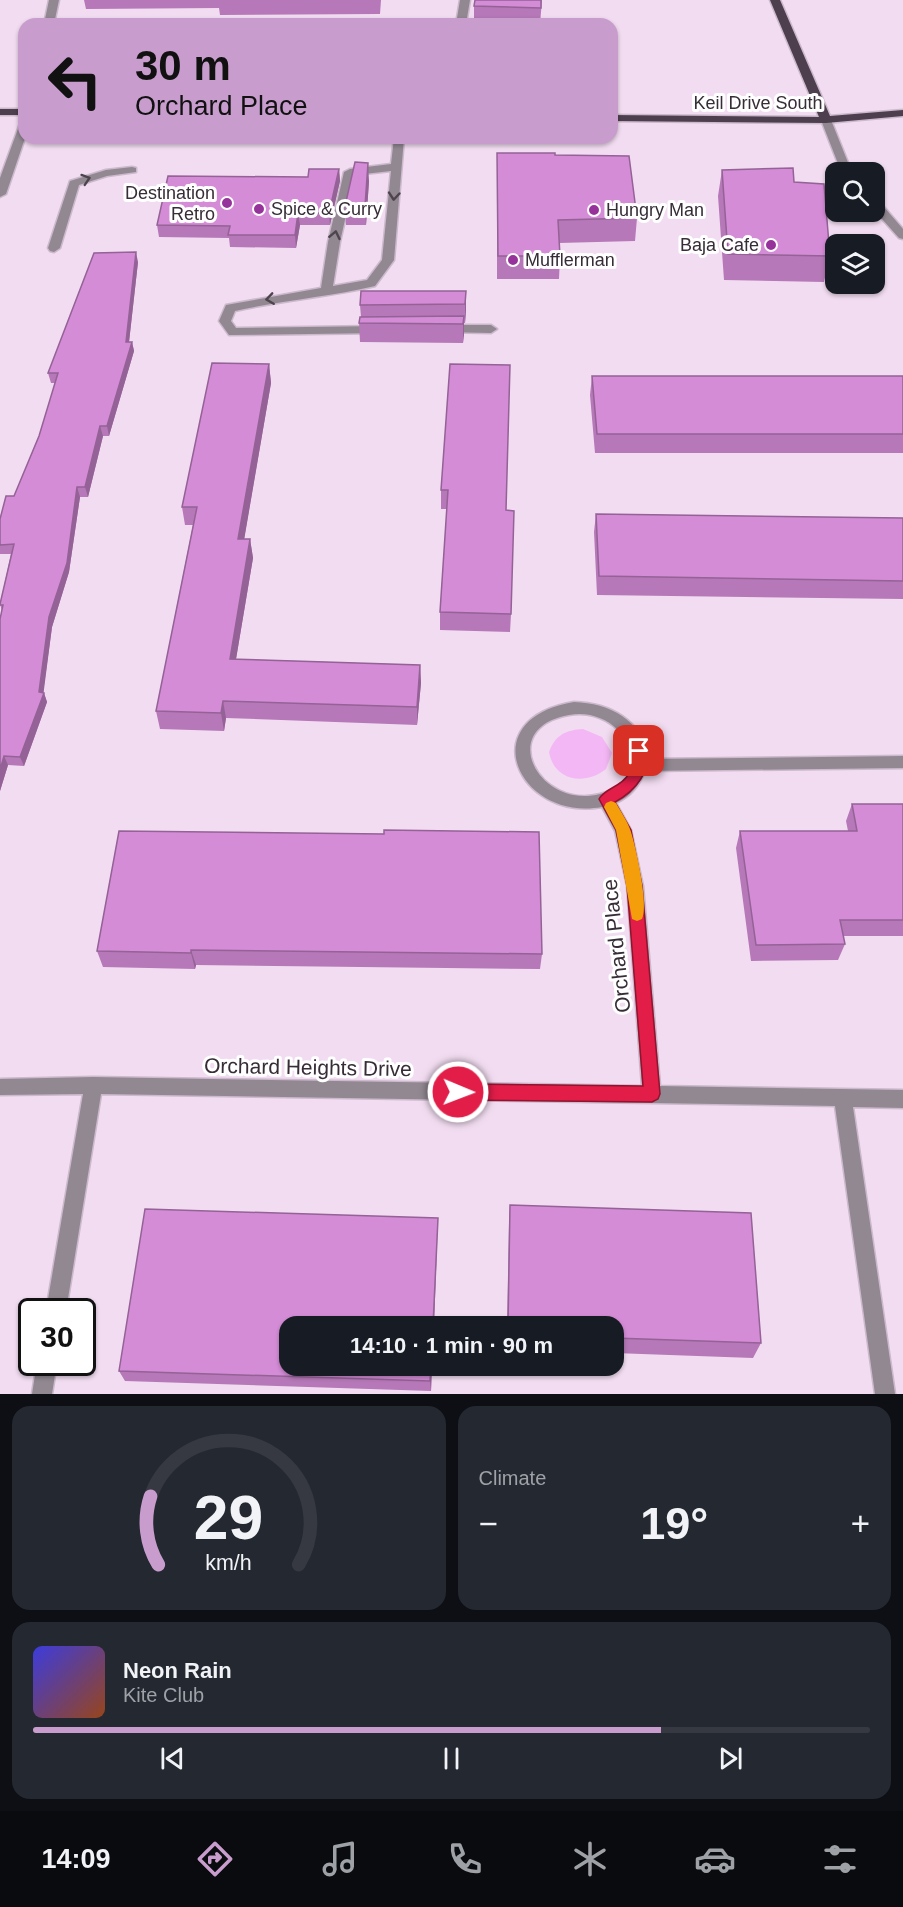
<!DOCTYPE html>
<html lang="en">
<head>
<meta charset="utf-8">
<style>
	:root { --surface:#171b24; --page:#242831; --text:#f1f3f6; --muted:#9ea1a6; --line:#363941; --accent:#c89dcd }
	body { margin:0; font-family:Arial,sans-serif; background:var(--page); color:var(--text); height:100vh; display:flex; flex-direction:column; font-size:22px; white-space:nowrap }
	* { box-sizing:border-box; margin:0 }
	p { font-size:20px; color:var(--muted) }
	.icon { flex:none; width:33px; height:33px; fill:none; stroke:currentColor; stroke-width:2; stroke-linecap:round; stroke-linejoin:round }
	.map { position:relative; height:1394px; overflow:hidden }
	.sheet { display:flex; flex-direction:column; gap:12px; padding:12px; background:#0d0f14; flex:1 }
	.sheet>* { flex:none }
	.banner { position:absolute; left:18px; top:18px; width:600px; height:126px; border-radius:18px; box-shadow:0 2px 4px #0004; background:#c89dcd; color:#111; overflow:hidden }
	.controls { position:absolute; left:825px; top:162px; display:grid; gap:12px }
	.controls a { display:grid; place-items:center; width:60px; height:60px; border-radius:12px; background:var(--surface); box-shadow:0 2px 4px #0004; font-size:30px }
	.speed { position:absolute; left:18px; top:1298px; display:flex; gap:12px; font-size:30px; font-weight:700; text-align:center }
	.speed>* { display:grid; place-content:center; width:78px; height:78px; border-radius:50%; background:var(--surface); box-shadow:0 2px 4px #0004; line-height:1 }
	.speed .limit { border:3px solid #111; border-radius:9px; background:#fff; color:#111 }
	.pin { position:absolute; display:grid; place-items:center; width:51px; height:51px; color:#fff; margin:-26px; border-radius:12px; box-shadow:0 3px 9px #0006 }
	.me { position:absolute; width:66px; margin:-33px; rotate:91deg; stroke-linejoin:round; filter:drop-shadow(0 0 4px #0008) }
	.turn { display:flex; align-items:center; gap:21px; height:126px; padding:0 18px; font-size:27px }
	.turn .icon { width:78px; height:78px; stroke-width:2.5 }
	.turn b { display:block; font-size:42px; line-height:51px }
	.big { font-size:45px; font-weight:800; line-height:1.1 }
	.sheet .card { flex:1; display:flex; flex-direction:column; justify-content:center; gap:9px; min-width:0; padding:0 21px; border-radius:18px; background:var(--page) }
	.sheet .dial { align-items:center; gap:0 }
	.dial svg { height:156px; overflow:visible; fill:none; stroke:var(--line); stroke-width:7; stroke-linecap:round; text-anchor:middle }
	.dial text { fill:var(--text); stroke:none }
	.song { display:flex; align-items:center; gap:18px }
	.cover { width:72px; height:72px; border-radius:9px; background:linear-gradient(135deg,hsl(240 70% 55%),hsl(20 70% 35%)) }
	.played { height:6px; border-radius:3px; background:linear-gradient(90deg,var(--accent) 75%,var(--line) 75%) }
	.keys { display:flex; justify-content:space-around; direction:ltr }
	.heat { display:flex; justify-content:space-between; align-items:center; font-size:33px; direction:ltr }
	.sheet .tiles { flex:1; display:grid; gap:12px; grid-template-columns:1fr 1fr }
	.card:last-child { grid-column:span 2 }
	.trip { position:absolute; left:279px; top:1316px; width:345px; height:60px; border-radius:18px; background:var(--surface); box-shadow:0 2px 4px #0004; font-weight:800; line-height:60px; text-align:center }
	.tabs { display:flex; height:96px; justify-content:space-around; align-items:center; background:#090b0e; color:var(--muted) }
	.tabs .icon { width:42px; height:42px }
	.tabs .on { color:var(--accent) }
	.tabs b { font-size:27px; color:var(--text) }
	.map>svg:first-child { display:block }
	.green { fill:#f4b7f5 }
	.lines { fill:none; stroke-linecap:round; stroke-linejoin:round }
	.minor-casing { stroke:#ccb9cc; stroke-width:3 }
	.major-casing { stroke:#ccb9cc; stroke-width:3 }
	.minor { fill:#918891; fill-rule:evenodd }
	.major { fill:#4e3f4e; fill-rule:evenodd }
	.wall { fill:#b678b8 }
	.shaded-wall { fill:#946296 }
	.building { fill:#d48cd6; stroke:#946296; stroke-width:1.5 }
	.oneway { stroke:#4d444d }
	.route { fill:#e11d48; stroke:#92132f; stroke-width:1.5 }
	.slow { fill:#f59e0b }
	.poi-dot { fill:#96339a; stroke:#fff; stroke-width:2 }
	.labels { text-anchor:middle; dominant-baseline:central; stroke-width:6; stroke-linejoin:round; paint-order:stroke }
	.far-street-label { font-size:18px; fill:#362d36; stroke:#fff }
	.far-poi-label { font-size:18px; fill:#362d36; stroke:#fff; text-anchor:start }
	.street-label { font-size:21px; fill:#362d36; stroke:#fff }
</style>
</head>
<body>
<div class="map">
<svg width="903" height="1394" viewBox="0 0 903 1394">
	<rect width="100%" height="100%" fill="#f2dcf1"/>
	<path class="green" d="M 583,729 L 602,737 L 612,753 L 606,769 C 585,786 554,781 549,752 C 555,735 566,730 583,729 Z"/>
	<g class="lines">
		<g class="minor-casing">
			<path id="minor" d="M 49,0 L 59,0 L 54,24 L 44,24 Z
				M 460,0 L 470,0 L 466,24 L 456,24 Z
				M 826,117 L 831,120 L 849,165 L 855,172 L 844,172 L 839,166 L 821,120 Z
				M 24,123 L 25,138 L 6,194 L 0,197 L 0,178 L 19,126 Z
				M 394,138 L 404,138 L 394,260 L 375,286 C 329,297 283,300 235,311 L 231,321 L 236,328 L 379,326 L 383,327 L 383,333 L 229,335 L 219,321 L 226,305 L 321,288 L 328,242 L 344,172 L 350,169 L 391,164 ZM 391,171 L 382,260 L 367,280 L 333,286 L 340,242 L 355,175 Z
				M 132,167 L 136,168 L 136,172 L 107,176 L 79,185 L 60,248 L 54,252 L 50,251 L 48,248 L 70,181 L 106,170 Z
				M 874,199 L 878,200 L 903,229 L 903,239 L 899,238 L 874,210 Z
				M 445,325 L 491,325 L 497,329 L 491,333 L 441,332 L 439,329 Z
				M 574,702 C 609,703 644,720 647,759 L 903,756 L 903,768 L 645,771 C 639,786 631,796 616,803 L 631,830 L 643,886 L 660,1086 L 903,1090 L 903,1108 L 853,1107 L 895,1394 L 875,1394 L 835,1106 L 101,1094 L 66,1311 L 46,1311 L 83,1094 L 0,1095 L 0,1079 L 93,1077 L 642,1086 L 627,886 L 615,831 L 602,807 C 519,822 471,719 574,702 ZM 569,715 C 625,705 661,779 600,794 C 539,810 495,728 569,715 Z
				M 37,1362 L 57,1362 L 52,1394 L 32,1394 Z"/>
		</g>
		<g class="major-casing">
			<path id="major" d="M 770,0 L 780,0 L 830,116 L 903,110 L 903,116 L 826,123 L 612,121 L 612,115 L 819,117 Z
				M 0,109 L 24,109 L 24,115 L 0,115 Z"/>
		</g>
		<use href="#minor" class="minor"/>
		<use href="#major" class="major"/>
	</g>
	<path class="wall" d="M 84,0 L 381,0 L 380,14 L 220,15 L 219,8 L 86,9 Z
		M 542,0 L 540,24 L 474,24 L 474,6 Z
		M 497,153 L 555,155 L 637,218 L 635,241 L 559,243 L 560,256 L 559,279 L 497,279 Z
		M 339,169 L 340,181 L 330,225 L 300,225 L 296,248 L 230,247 L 229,238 L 159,237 L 157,225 L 308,177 Z
		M 722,170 L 794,182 L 830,256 L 824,282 L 724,280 L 718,196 Z
		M 369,181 L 366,225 L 346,225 L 345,206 Z
		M 138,262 L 129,342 L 132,342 L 134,351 L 109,436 L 103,436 L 88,497 L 80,497 L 69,572 L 52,627 L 43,693 L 44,693 L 47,702 L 24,766 L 8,765 L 0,791 L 0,619 L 2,611 L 0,604 L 11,554 L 0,554 L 0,519 L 14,496 L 39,436 L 55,383 L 51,383 L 48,373 Z
		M 466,291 L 466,310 L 465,323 L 464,323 L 463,343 L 360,342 L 359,323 L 361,317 L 360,305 Z
		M 269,364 L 271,383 L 244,539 L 250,539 L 253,558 L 236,659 L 420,665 L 421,683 L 417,725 L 226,718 L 224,731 L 160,729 L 156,711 L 193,525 L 185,525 L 182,507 Z
		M 450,364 L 506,510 L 511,614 L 510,632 L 440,630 L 440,612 L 447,509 L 441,509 L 441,490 Z
		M 592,376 L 903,376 L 903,453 L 595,453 L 590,395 Z
		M 596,514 L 903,518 L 903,599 L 597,595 L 594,532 Z
		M 852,804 L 903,804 L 903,936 L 843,936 L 845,944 L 838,960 L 751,961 L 736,848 L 740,831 L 848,831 L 846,821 Z
		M 119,831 L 542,954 L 540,969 L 196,965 L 195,969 L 103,967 L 97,951 Z
		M 510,1205 L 761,1343 L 753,1358 L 614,1353 L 614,1326 L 507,1326 L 509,1223 Z
		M 438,1218 L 438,1230 L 290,1365 L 432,1365 L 431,1391 L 125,1381 L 119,1371 Z"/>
	<path class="shaded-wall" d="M 368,163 L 369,181 L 366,225 L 365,206 Z
		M 339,169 L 340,181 L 330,225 L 329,213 Z
		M 298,213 L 300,225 L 296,248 L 295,235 Z
		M 136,252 L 138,262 L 128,351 L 126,342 Z
		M 466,291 L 466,310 L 465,323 L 465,304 Z
		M 464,316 L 464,335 L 463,343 L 463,324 Z
		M 132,342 L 134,351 L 109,436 L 107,426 Z
		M 269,364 L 271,383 L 241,558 L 238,539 Z
		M 100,426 L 103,436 L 88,497 L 85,487 Z
		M 77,487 L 80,497 L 69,572 L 52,627 L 43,697 L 44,693 L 47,702 L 24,766 L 20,757 L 39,692 L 49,617 Z
		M 250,539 L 253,558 L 233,677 L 230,659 Z
		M 420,665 L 421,683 L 417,725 L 417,707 Z
		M 223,701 L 226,718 L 224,731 L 221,713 Z
		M 4,756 L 8,765 L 0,791 L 0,770 Z
		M 191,950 L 196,965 L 195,969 L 191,953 Z
		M 438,1218 L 434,1326 L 433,1326 Z
		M 431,1365 L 432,1365 L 431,1391 L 430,1381 Z"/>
	<path class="building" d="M 475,0 L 541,0 L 541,8 L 474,6 Z
		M 497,153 L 555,153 L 555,155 L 629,156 L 637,218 L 558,220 L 560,256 L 498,256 Z
		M 355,162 L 368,163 L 365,206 L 345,206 Z
		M 793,168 L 794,182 L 824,184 L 830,256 L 728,254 L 722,170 Z
		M 309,169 L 339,169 L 329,213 L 298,213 L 295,235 L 228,235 L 230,226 L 157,225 L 168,176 L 308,177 Z
		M 136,252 L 126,342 L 132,342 L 107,426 L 100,426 L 85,487 L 77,487 L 67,563 L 49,617 L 39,692 L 44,693 L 20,757 L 4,756 L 0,770 L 0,619 L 3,605 L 0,605 L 0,604 L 14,544 L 0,545 L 0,519 L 6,496 L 14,496 L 39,436 L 58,373 L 48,373 L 94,253 Z
		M 361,291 L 466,291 L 465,304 L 360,305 Z
		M 464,316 L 463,324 L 359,323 L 360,317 Z
		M 212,363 L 269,364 L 238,539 L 250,539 L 230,659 L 420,665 L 417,707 L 223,701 L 221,713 L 156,711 L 197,507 L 182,507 Z
		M 450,364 L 510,365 L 506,510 L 514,511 L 511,614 L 440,612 L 448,490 L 441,490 Z
		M 592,376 L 903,376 L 903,434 L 597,434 Z
		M 596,514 L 903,518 L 903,581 L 599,576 Z
		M 852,804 L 903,804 L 903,920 L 840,920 L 845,944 L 756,945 L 740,831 L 857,831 Z
		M 384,830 L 539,832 L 542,954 L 191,950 L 191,953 L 97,951 L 119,831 L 384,834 Z
		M 510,1205 L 751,1213 L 761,1343 L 614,1338 L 614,1326 L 508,1326 Z
		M 145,1209 L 438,1218 L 433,1326 L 290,1326 L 290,1365 L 431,1365 L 430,1381 L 119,1371 Z"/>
	<defs><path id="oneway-chevron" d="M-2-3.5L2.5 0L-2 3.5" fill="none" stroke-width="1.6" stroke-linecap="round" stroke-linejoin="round" transform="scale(1.5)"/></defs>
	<g class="oneway">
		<use href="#oneway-chevron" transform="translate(86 179) rotate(-18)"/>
		<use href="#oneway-chevron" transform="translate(394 196) rotate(95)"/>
		<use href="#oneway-chevron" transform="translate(335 235) rotate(-78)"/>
		<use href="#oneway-chevron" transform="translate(270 299) rotate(172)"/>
	</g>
	<path class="route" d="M 639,745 L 644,747 C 655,769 634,792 615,802 L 631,830 L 642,886 L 660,1094 L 658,1099 L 652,1102 L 458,1100 L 452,1097 L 450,1092 L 452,1086 L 458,1084 L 643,1086 L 627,886 L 616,830 L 599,799 C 605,788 621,787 628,775 C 633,765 630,756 634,747 Z"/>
	<path class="slow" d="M 611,801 L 616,803 C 621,812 628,822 631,832 C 636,848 649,906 642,919 L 637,921 L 632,919 L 616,830 L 604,807 L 606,803 Z"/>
	<g class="poi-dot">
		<circle cx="227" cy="203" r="6"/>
		<circle cx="259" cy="209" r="6"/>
		<circle cx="594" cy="210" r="6"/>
		<circle cx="771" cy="245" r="6"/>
		<circle cx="513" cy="260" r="6"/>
	</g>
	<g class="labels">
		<g class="far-street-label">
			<text x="758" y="103">Keil Drive South</text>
		</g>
		<g class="far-poi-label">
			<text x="215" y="193" text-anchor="end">Destination<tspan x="215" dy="21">Retro</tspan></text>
			<text x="271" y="209">Spice &amp; Curry</text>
			<text x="606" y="210">Hungry Man</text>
			<text x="759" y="245" text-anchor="end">Baja Cafe</text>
			<text x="525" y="260">Mufflerman</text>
		</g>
		<g class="street-label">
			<text transform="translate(616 946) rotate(-96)">Orchard Place</text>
			<text transform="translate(308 1067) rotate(1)">Orchard Heights Drive</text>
		</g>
	</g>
</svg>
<div class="controls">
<a><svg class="icon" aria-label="search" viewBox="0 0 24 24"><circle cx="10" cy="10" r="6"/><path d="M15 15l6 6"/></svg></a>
<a><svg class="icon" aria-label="layers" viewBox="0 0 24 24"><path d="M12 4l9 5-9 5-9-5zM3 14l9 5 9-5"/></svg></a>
</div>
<div class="speed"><div class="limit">30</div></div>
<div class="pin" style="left:639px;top:751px;background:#d93025"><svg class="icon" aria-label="arrive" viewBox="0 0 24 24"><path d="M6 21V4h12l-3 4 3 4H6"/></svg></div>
<svg class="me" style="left:458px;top:1092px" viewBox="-20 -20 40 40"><circle r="17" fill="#e11d48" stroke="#fff" stroke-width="3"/><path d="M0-11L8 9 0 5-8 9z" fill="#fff"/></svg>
<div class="trip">14:10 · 1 min · 90 m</div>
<div class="banner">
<div class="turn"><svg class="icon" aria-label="left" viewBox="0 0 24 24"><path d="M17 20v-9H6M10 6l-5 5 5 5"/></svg><div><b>30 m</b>Orchard Place</div></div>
</div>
</div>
<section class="sheet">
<div class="tiles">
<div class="card dial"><svg viewBox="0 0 100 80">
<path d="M14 69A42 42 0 1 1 86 69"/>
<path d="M14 69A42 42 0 0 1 10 34" stroke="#c89dcd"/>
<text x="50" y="56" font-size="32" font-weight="700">29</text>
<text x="50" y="72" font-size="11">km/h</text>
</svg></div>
<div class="card"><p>Climate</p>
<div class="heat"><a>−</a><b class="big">19°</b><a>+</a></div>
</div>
<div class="card">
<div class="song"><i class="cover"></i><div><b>Neon Rain</b><p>Kite Club</p></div></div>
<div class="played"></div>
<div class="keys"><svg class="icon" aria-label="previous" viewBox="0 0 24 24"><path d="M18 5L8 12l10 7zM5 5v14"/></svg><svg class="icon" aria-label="pause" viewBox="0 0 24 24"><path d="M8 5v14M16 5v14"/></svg><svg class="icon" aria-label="next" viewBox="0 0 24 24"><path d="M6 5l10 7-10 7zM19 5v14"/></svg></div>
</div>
</div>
</section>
<nav class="tabs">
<b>14:09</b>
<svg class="icon on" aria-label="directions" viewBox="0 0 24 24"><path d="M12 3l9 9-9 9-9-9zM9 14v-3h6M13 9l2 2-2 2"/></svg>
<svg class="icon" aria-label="music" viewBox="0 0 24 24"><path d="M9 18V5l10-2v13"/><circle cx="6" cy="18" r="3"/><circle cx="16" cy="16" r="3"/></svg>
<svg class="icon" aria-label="phone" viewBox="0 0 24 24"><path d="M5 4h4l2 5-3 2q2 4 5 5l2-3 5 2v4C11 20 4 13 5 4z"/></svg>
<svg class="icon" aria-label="climate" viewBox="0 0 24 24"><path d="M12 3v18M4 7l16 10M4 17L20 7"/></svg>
<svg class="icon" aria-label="car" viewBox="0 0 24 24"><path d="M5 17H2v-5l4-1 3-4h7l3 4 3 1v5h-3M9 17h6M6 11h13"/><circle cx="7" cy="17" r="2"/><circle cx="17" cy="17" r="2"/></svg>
<svg class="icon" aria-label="filters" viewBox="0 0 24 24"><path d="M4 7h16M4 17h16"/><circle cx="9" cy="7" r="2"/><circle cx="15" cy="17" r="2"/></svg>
</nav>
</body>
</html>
